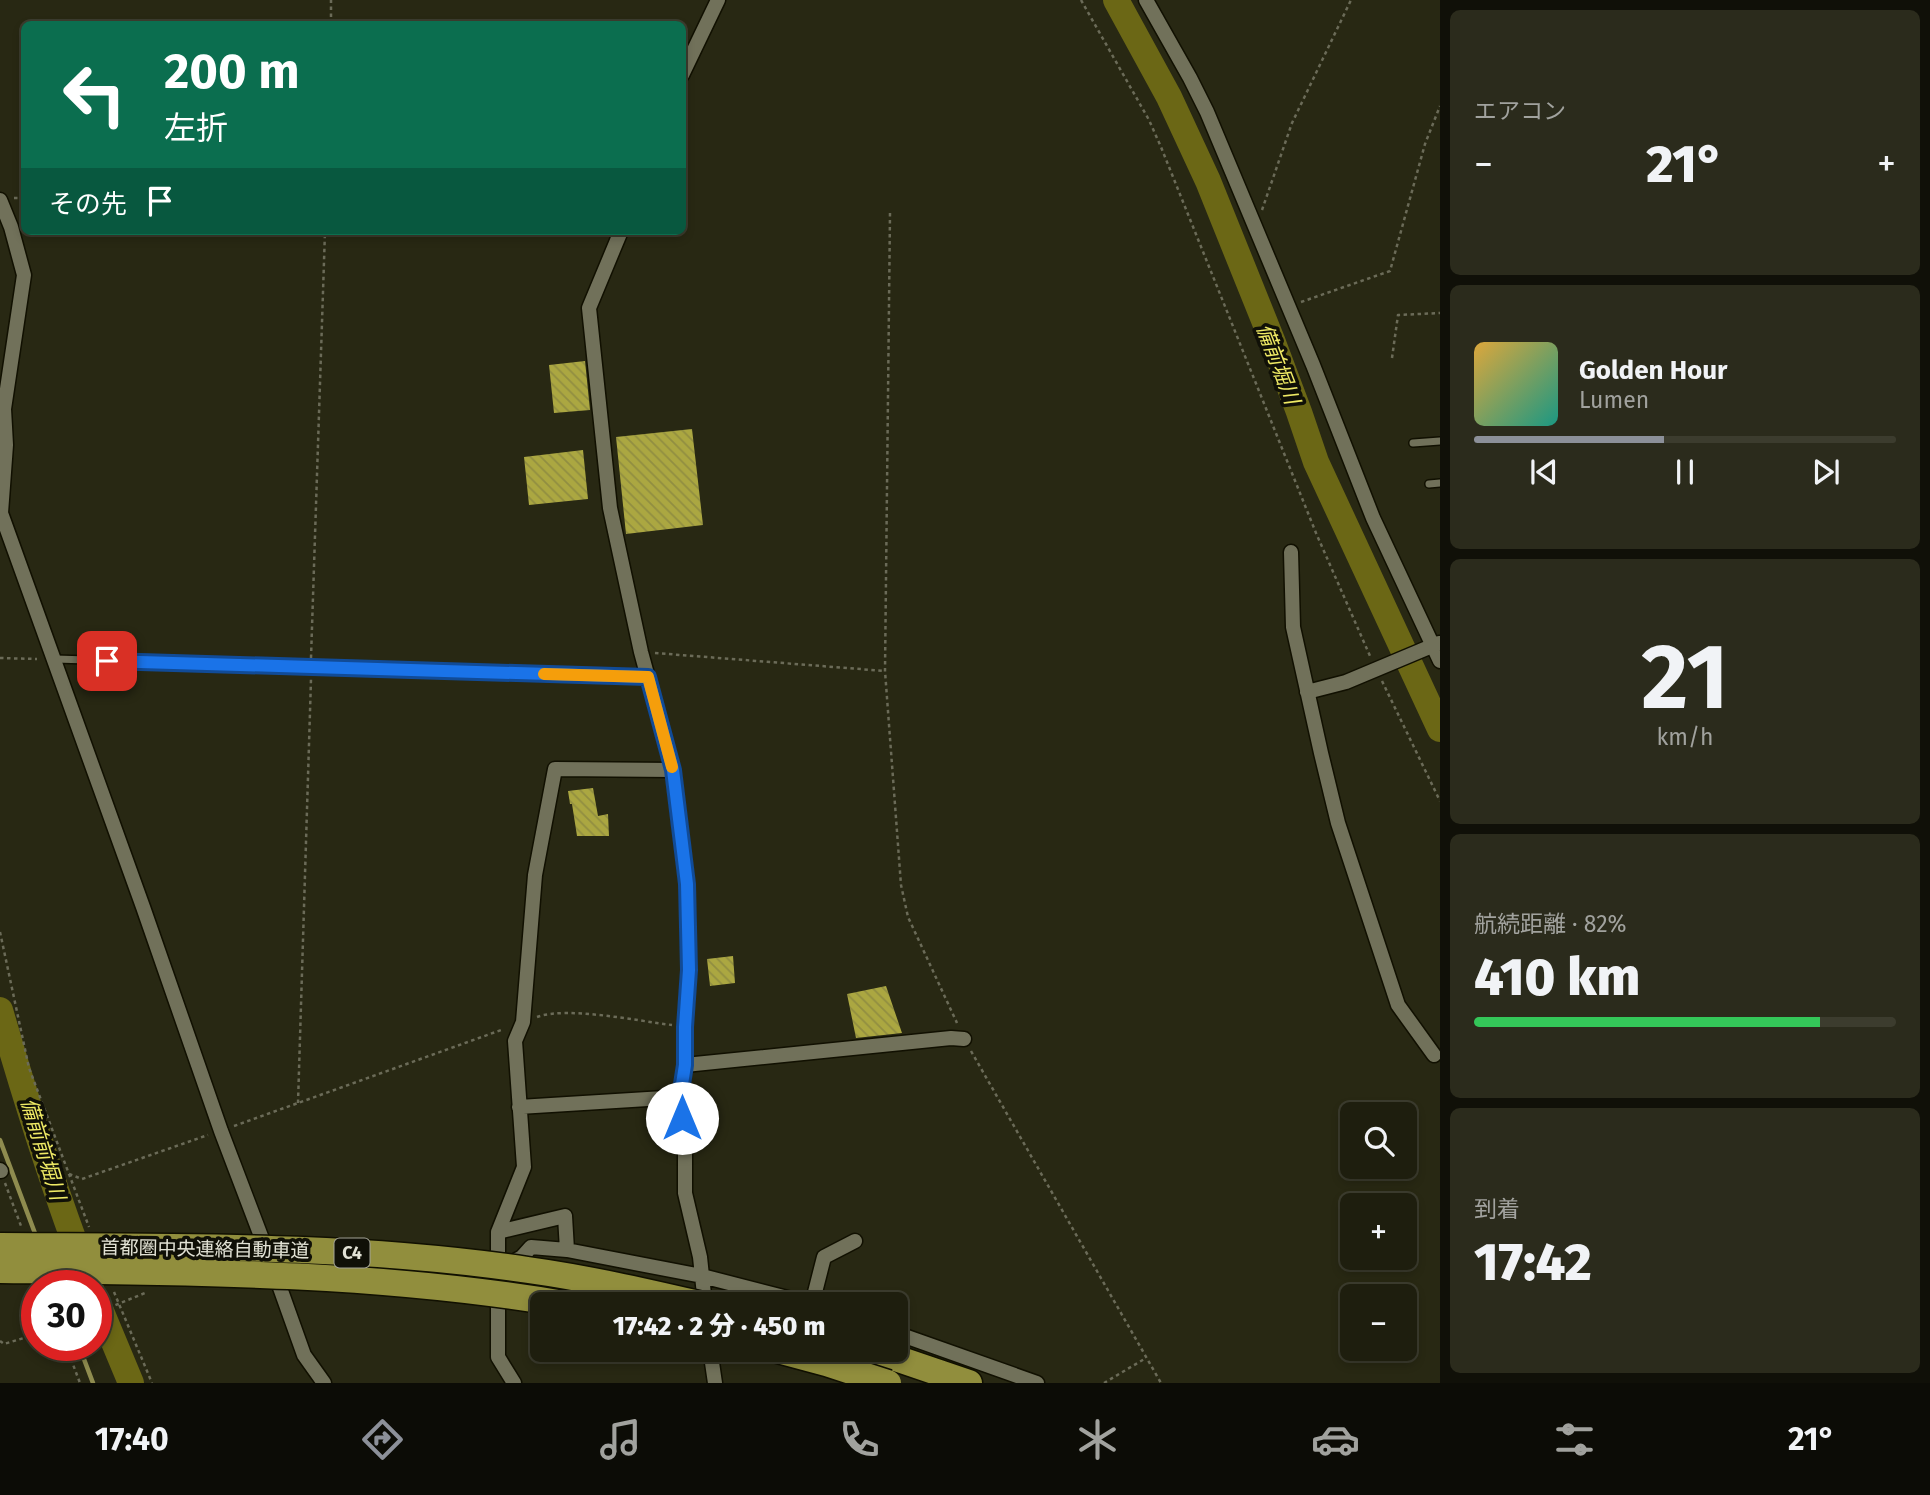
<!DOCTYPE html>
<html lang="ja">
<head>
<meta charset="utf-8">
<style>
	:root { --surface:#1e1e0e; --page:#2b2b1c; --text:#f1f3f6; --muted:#a1a29e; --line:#3c3c2e; --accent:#8c9099 }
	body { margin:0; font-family:"Fira Sans","Noto Sans JP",sans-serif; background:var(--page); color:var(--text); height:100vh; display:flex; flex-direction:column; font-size:26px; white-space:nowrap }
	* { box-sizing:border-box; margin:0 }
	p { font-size:23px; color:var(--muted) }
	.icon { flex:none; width:38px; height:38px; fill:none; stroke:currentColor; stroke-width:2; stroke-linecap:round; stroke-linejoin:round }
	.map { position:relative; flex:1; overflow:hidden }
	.sheet { display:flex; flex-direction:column; gap:10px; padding:10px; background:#101008; width:490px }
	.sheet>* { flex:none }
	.top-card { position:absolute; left:21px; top:21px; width:665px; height:214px; border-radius:10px; box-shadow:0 4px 10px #0003,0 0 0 2px var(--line); background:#0b6e4f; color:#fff; overflow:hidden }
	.fabs { position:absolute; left:1340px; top:1102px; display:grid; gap:14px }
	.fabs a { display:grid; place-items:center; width:77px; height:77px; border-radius:10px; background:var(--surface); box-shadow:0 4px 10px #0003,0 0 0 2px var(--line); font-size:35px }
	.speed { position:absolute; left:21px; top:1270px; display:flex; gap:14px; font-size:35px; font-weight:700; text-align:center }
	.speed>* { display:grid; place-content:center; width:91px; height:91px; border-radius:50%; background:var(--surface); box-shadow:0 4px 10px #0003,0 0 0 2px var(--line); line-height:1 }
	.speed .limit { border:10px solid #d22; background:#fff; color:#111 }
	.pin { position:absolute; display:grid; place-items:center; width:60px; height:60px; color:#fff; margin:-30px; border-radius:14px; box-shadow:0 4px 10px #0006 }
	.me { position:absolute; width:77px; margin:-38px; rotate:0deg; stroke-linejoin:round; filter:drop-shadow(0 0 5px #0008) }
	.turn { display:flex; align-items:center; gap:24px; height:147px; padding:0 28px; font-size:32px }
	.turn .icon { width:91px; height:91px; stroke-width:2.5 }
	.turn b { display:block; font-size:49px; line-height:60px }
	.then { display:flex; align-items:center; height:66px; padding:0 28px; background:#0003; gap:14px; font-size:26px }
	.big { font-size:52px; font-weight:800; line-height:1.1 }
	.sheet .tile { flex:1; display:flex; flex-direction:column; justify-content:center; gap:10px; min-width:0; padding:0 24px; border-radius:10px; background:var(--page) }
	.sheet .dial { align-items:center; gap:0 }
	.dial b { font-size:91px; line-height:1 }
	.song { display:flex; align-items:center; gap:21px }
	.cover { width:84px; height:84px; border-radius:10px; background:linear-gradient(135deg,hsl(40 70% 55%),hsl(170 70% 35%)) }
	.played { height:7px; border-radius:4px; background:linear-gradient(90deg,var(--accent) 45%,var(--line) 45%) }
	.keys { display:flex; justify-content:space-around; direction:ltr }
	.heat { display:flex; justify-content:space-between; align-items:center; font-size:38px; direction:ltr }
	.charge { height:10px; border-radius:5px; background:linear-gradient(90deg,#34c759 82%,var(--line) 0) }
	.trip { position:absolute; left:530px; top:1292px; width:378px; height:70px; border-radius:10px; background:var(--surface); box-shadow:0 4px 10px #0003,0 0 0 2px var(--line); font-weight:800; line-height:70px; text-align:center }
	.tab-bar { display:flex; height:112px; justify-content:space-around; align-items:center; background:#0c0c06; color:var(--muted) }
	.tab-bar .icon { width:49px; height:49px }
	.tab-bar .current { color:var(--accent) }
	.tab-bar b { font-size:32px; color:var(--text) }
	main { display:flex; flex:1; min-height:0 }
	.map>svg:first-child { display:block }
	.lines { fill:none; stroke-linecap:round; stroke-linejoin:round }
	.stream { stroke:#8f8c4f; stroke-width:4.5 }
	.river { stroke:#6b6715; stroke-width:26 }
	.building { fill:url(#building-back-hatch) }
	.service-casing { stroke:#111001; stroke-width:10 }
	.minor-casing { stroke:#111001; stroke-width:17 }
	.motorway-casing { stroke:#111001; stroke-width:29 }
	.path { stroke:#6b6b58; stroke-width:2.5; stroke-dasharray:3.5 3.5; stroke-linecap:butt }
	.service { stroke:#71715a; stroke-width:7 }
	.minor { stroke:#71715a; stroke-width:14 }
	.motorway { stroke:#918e3d; stroke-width:26 }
	.motorway-bridge-casing { stroke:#111001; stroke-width:29; stroke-linecap:butt }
	.motorway-bridge { stroke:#918e3d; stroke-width:26 }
	.route-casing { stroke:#114b97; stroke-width:18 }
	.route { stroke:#1a73e8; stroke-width:12 }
	.slow { stroke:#f59e0b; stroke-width:12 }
	.labels { text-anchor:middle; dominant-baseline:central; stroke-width:7; stroke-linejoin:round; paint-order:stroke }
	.shield { fill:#101007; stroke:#a3a397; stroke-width:2 }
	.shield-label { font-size:18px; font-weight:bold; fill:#e2e2d5 }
	.street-label { font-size:19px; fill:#e2e2d5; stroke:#101007 }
	.water-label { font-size:21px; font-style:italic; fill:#efea65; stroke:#101007 }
</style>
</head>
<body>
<main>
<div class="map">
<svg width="1440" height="1383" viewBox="0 0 1440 1383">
	<defs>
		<pattern id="building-back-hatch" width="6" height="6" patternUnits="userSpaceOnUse" patternTransform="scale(1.75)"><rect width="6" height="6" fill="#aba741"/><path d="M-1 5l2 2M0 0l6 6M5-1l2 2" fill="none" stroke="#918e41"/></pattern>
	</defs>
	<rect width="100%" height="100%" fill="#282813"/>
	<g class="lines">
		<path class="stream" d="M 0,1140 L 36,1236
			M 79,1346 L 93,1383"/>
		<path class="river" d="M 1116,0 L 1169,97 L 1208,181 L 1272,340 L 1299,412 L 1316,462 L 1440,729
			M 0,1010 C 27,1104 56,1196 91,1286
			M 96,1299 L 131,1383"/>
	</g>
	<path class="building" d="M 585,361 L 590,410 L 554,413 L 549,365 Z
		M 692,429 L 703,525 L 626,534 L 616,437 Z
		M 583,450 L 588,499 L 529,505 L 524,457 Z
		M 593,788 L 598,816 L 608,814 L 609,836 L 577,836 L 572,804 L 570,804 L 568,791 Z
		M 733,956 L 735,983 L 710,986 L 707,959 Z
		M 886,986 L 902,1033 L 856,1038 L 847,994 Z"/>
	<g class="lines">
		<g class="service-casing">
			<path id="service" d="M 1413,443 L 1440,441
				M 1429,484 L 1440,483
				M 55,659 L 647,677"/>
		</g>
		<g class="minor-casing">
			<path id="minor" d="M 1146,0 L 1190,78 L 1207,112 L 1313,365 L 1373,518 L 1440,661
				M 682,75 L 718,0
				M 0,200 L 11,227 L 24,275 L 4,409 L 6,445 L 1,513 L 143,907 L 221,1131 L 267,1252
				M 621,231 L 589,308 L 610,508 L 641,652 L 673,770 L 687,884 L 689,970 L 685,1027 L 685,1065 L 680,1097 L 685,1140 L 685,1193 L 700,1257 L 705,1304
				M 1291,552 L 1293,627 L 1321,753 L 1338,823 L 1398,1005 L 1434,1055
				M 1307,692 L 1346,682 L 1439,643
				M 685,1065 L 951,1038 L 964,1039
				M 519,1107 L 680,1097
				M 0,1170 L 1,1171
				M 498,1232 L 565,1216 L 567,1250 L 531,1247 L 522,1257 L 506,1266
				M 567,1250 L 702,1276 L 811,1304
				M 274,1271 L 304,1355 L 324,1383
				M 498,1271 L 498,1232 L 524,1167 L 515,1041 L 523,1022 L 535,875 L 555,769 L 673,770
				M 498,1291 L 498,1357 L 514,1383
				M 812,1304 L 824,1257 L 855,1241
				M 896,1333 L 1037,1383
				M 710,1349 L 715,1383
				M 839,1349 L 855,1369"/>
		</g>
		<g class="motorway-casing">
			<path id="motorway" d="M 869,1349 L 969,1383"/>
		</g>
		<path class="path" d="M 1081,0 L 1149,120 L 1161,147 L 1316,533 L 1370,656
			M 331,24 L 331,0
			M 14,198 L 24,198
			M 1262,210 L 1292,123 L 1351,0
			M 890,213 L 885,671 L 901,885 L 908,917 L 957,1023
			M 1301,302 L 1390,271 L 1425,144 L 1440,106
			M 1392,358 L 1398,315 L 1440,313
			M 655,653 L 885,671
			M 0,658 L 37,659
			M 311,658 L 325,231
			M 1382,681 L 1440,801
			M 0,932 L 29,1068 L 89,1227
			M 537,1017 C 567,1006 638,1021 672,1025
			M 971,1051 L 1161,1383
			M 298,1103 L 311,679
			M 234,1126 L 504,1029
			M 69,1174 L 82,1179 L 208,1135
			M 5,1183 L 21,1226
			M 114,1292 L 152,1383
			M 96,1313 L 145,1293
			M 0,1341 L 4,1344 L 37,1334
			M 66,1346 L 80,1383
			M 1104,1383 L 1146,1358"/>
		<use href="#service" class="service"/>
		<use href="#minor" class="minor"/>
		<use href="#motorway" class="motorway"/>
		<g class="motorway-bridge-casing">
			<path id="motorway-bridge" d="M 0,1246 C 176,1247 354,1244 528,1270 C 586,1278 643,1291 699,1304
				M 0,1270 C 191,1272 375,1272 564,1304
				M 774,1349 L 826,1363 L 888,1383"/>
		</g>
		<use href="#motorway-bridge" class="motorway-bridge"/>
	</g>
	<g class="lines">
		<g class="route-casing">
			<path id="route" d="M 107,661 L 648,677 L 673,770 L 687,884 L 689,970 L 685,1027 L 685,1065 L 680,1097 L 682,1118"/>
		</g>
		<use href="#route" class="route"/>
		<path class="slow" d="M 544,674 L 648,677 L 672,767"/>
	</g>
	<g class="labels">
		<rect class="shield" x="334.5" y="1238.5" width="35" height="29" rx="5"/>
		<g class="shield-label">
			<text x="352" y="1253">C4</text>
		</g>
		<g class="street-label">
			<text transform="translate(205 1249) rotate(1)">首都圏中央連絡自動車道</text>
		</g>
		<g class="water-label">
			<text transform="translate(1278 364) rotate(69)">備前堀川</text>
			<text transform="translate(43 1149) rotate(73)">備前前堀川</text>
		</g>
	</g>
</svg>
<div class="fabs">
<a><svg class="icon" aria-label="search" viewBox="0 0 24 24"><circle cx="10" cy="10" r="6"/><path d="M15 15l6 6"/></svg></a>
<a>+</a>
<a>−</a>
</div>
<div class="speed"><div class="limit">30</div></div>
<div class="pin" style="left:107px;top:661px;background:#d93025"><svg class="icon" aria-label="arrive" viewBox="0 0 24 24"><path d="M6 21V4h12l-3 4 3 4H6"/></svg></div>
<svg class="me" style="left:682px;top:1118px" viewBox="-20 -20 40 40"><circle r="19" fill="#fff"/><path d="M0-13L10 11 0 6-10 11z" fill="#1a73e8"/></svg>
<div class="trip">17:42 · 2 分 · 450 m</div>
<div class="top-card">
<div class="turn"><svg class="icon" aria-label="left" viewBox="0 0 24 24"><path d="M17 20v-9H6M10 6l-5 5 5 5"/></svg><div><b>200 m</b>左折</div></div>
<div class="then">その先<svg class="icon" aria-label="arrive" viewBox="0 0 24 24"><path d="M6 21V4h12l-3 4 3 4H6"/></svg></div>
</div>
</div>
<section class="sheet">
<div class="tile"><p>エアコン</p>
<div class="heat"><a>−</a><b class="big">21°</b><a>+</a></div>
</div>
<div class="tile">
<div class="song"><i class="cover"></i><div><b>Golden Hour</b><p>Lumen</p></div></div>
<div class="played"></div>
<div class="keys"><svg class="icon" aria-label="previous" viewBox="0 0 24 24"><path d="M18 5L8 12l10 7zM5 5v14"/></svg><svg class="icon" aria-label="pause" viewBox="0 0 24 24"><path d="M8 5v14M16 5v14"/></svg><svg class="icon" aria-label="next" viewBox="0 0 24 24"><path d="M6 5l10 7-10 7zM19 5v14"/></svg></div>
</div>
<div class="tile dial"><b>21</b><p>km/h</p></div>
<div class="tile"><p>航続距離 · 82%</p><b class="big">410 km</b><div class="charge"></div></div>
<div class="tile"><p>到着</p><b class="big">17:42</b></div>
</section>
</main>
<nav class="tab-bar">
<b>17:40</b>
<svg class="icon current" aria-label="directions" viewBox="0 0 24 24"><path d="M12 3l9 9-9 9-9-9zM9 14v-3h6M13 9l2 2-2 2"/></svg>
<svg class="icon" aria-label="music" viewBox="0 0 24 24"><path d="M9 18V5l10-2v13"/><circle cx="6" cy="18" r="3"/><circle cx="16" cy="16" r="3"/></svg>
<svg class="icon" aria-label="phone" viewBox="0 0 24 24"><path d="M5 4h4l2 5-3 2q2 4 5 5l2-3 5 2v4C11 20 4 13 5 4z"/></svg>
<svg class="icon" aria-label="climate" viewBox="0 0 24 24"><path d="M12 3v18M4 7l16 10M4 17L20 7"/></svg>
<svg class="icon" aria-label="car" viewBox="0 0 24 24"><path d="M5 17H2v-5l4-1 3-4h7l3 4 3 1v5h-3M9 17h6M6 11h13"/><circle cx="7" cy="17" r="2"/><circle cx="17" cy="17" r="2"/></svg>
<svg class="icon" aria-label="filters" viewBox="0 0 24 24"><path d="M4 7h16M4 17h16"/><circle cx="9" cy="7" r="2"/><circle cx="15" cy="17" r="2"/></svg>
<b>21°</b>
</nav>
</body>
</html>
